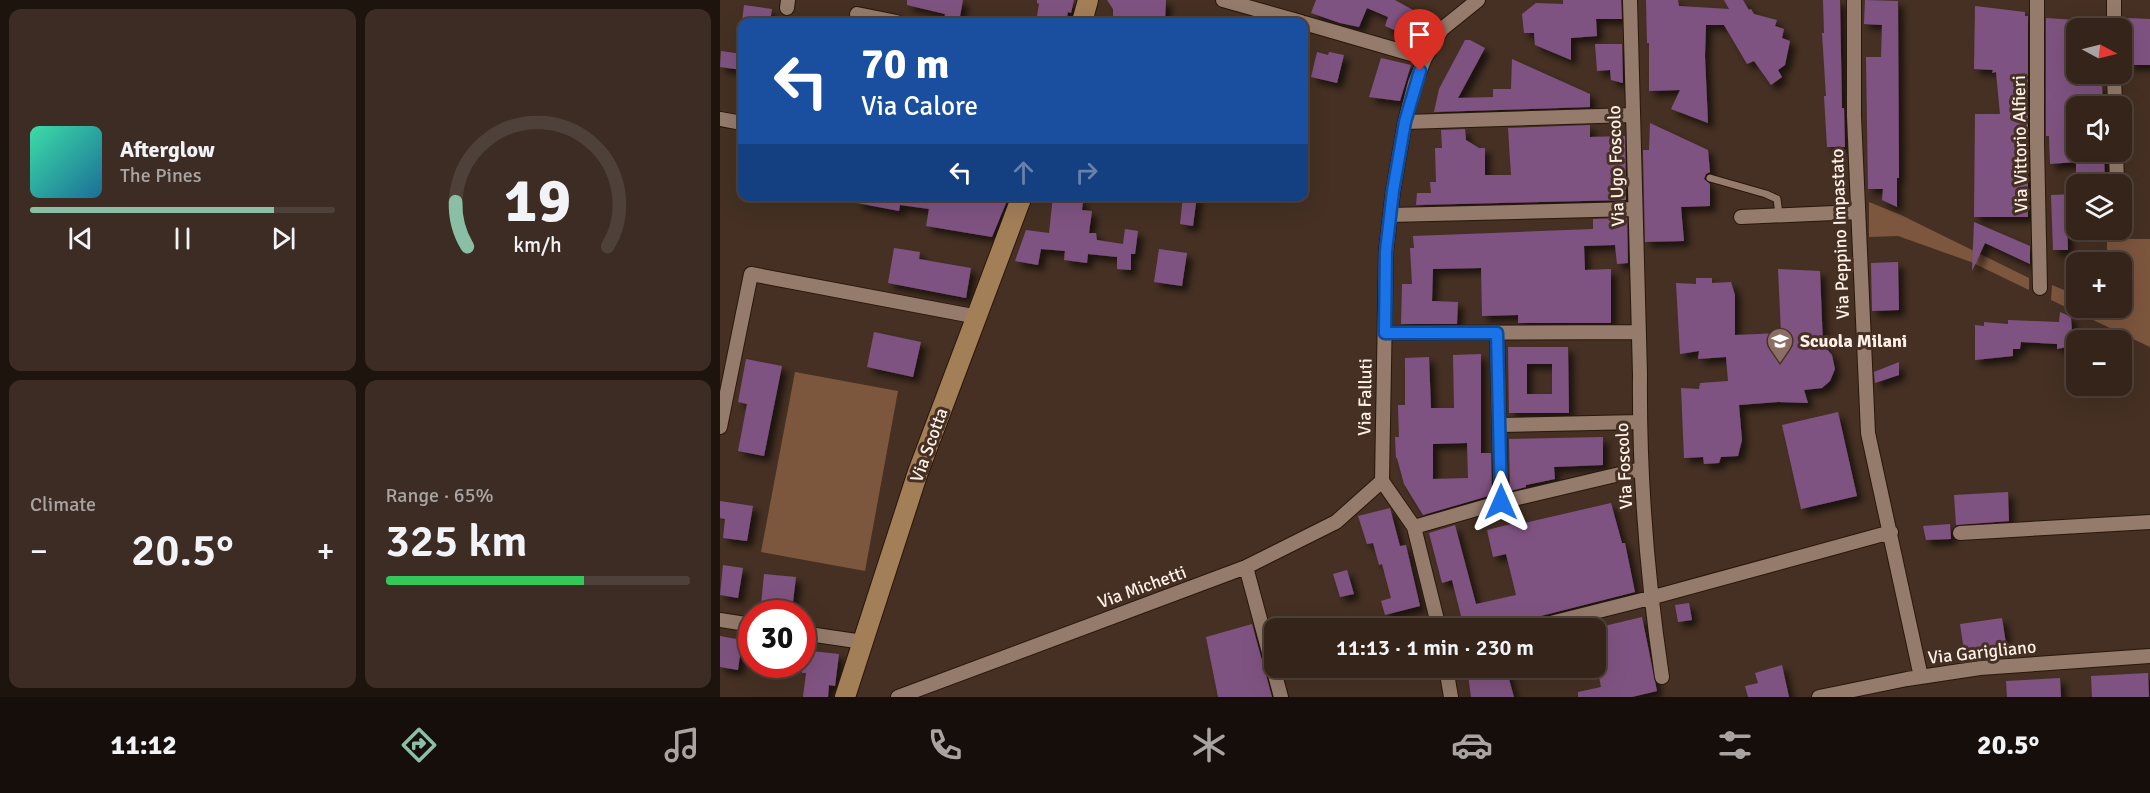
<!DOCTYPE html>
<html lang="en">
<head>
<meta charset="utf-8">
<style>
	:root { --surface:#34241a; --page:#3c2c23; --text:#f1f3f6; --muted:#a9a4a2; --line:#4e4139; --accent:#8abfa5 }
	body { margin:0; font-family:Signika,sans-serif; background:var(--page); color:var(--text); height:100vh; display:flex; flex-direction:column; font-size:22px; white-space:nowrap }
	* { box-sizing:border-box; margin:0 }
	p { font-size:20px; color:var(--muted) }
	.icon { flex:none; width:33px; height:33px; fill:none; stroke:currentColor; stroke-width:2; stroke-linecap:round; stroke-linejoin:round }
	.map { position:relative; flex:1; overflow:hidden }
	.side { display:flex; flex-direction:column; gap:9px; padding:9px; background:#1d140e; width:720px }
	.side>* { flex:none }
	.top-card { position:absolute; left:18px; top:18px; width:570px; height:183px; border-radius:12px; box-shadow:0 6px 24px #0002,0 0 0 2px var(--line); background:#1a4fa0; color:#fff; overflow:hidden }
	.needle { width:39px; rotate:97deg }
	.tools { position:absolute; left:1346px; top:18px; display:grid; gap:12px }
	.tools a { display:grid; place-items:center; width:66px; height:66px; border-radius:12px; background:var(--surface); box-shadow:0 6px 24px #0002,0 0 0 2px var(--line); font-size:30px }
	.speed { position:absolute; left:18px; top:600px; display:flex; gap:12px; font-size:30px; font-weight:700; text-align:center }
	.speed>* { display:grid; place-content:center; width:78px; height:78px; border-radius:50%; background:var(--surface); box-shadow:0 6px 24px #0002,0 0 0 2px var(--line); line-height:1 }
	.speed .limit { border:9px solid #d22; background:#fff; color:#111 }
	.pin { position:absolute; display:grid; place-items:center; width:51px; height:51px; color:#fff; margin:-62px -26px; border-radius:50% 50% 50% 0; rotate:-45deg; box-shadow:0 0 6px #0007 }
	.pin .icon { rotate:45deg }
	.me { position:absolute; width:66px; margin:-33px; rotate:0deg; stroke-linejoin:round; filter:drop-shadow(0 0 4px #0008) }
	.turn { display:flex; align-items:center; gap:21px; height:126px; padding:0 24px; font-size:27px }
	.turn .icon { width:78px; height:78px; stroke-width:2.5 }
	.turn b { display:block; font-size:42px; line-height:51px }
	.lanes { display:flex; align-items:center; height:57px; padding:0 24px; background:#0003; justify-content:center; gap:30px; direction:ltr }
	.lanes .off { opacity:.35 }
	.big { font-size:45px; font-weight:600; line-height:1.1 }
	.side .widget { flex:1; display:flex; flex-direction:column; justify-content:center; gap:9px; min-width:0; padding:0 21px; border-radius:12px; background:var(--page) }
	.side .dial { align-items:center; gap:0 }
	.dial svg { height:156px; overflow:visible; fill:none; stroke:var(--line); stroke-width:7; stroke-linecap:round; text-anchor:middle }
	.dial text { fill:var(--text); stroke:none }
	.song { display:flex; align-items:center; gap:18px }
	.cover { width:72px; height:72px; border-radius:9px; background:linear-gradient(135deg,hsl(160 70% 55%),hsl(200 70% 35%)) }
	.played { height:6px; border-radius:3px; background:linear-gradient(90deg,var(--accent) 80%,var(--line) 80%) }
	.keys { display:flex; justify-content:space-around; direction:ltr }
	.heat { display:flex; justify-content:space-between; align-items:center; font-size:33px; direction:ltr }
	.charge { height:9px; border-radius:4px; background:linear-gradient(90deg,#34c759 65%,var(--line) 0) }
	.side .tiles { flex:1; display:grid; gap:9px; grid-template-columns:repeat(2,1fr) }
	.trip { position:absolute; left:544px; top:618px; width:342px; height:60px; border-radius:12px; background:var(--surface); box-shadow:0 6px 24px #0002,0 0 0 2px var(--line); font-weight:600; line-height:60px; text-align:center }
	.tab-bar { display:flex; height:96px; justify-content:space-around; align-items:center; background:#150e0a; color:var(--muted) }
	.tab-bar .icon { width:42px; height:42px }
	.tab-bar .active { color:var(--accent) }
	.tab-bar b { font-size:27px; color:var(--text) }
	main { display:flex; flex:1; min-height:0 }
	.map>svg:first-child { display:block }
	.green { fill:#7d563e }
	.building { fill:#7f5381; fill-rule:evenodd; filter:url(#shadow) }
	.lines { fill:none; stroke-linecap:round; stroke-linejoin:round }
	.lane-casing { stroke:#2a170b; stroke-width:9 }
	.street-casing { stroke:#2a170b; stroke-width:16 }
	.secondary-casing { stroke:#2a170b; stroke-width:22 }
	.lane { stroke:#947b6c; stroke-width:7 }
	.street { stroke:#947b6c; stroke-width:14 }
	.secondary { stroke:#a37f58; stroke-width:20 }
	.route-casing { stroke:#114b97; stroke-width:15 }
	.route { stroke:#1a73e8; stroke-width:10 }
	.labels { text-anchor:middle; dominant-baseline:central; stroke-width:6; stroke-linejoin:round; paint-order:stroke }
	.street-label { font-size:18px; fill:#fff1e8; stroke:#453023 }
	.poi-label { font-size:18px; font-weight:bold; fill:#fff1e8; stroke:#453023; text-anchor:start }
</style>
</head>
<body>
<main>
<section class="side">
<div class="tiles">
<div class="widget">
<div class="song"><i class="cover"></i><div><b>Afterglow</b><p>The Pines</p></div></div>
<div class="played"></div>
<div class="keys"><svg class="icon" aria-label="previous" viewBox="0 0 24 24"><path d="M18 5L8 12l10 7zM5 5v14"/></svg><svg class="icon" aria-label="pause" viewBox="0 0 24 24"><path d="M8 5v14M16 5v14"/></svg><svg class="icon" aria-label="next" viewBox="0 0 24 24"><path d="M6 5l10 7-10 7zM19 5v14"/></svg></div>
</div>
<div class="widget dial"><svg viewBox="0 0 100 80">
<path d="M14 69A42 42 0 1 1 86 69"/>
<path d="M14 69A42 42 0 0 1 8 46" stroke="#8abfa5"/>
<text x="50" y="56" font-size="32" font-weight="700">19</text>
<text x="50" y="72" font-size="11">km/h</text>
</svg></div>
<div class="widget"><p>Climate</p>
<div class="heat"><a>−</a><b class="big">20.5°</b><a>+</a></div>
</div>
<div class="widget"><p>Range · 65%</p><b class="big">325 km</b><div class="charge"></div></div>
</div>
</section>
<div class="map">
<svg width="1430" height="697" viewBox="0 0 1430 697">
	<defs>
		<filter id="shadow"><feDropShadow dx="5.5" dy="5.5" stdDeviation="3" flood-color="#0009"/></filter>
	</defs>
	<rect width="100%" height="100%" fill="#453023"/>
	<path class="green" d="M 1149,202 L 1181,215 L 1309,278 L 1309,290 L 1251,262 L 1178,236 L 1149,237 Z
		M 1387,235 L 1409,239 L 1430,239 L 1430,347 L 1331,300 L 1332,285 L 1356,295 L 1356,308 L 1401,308 L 1401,262 L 1387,262 Z
		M 75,372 L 178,391 L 145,571 L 41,552 Z"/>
	<path class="building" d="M 187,0 L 243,0 L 239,22 L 224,22 L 225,14 L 187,5 Z
		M 317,0 L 354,0 L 351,13 L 348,12 L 346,22 L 316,22 L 319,4 L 317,3 Z
		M 387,0 L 446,0 L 445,22 L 425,22 L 393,16 L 393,9 Z
		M 596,0 L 675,0 L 702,15 L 698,25 L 701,26 L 696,39 L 665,26 L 668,17 L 647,8 L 639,27 L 620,23 L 591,13 Z
		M 843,0 L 901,0 L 902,19 L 876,19 L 877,36 L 851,38 L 851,60 L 815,45 L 814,33 L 804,33 L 802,14 L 816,3 L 843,4 Z
		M 926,0 L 958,0 L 959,6 L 1009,9 L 1004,0 L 1023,0 L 1029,10 L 1031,9 L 1034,14 L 1057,20 L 1055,26 L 1064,29 L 1062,38 L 1070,41 L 1065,65 L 1058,70 L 1062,77 L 1051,85 L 1034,61 L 1027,64 L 1004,25 L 986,25 L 985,56 L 988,123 L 951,109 L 960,90 L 929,91 L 929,43 L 927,43 Z
		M 1103,0 L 1120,0 L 1122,108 L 1124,108 L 1125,147 L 1107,147 L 1104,96 L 1106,96 L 1102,33 L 1104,33 Z
		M 1145,0 L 1178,1 L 1179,178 L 1177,178 L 1177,207 L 1162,200 L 1163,189 L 1148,189 L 1146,57 L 1161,57 L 1162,25 L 1144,24 Z
		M 24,5 L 52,9 L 50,22 L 22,22 Z
		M 1255,6 L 1305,12 L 1305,16 L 1308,16 L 1308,217 L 1254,217 L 1255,114 L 1280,114 L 1276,72 L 1272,73 L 1273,70 L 1254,69 Z
		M 1326,18 L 1356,20 L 1356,86 L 1382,86 L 1383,106 L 1356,106 L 1356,152 L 1384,152 L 1385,184 L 1356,184 L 1356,160 L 1356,162 L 1330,164 L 1329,136 L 1326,136 Z
		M 1407,18 L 1430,19 L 1430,65 L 1408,65 Z
		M 745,40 L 750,40 L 765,48 L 738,98 L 773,97 L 773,89 L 791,89 L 792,59 L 870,94 L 870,107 L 714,112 L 719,89 Z
		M 875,44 L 902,44 L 903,83 L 891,80 L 890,70 L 877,71 Z
		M 1,51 L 22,54 L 22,70 L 0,67 Z
		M 597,52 L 608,55 L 609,52 L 624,55 L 617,83 L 591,77 Z
		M 661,58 L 691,65 L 680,101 L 649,97 Z
		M 930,123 L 988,150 L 990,172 L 986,174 L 984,179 L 990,184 L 990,206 L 961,207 L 964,241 L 925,242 L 923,150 L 929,150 Z
		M 870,125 L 870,137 L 905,136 L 906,200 L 696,205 L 697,193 L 711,193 L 710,182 L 716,182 L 715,148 L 722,148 L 721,130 L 745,129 L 746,140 L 759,148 L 765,148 L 765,175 L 791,175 L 788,128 Z
		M 1356,194 L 1355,221 L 1347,221 L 1348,250 L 1333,250 L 1331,195 Z
		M 137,196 L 289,196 L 272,237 L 206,226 L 209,209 L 180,205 L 179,211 L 137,203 Z
		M 333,196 L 360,196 L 360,201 L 363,202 L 362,210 L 372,211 L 369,233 L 376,233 L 377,240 L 403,244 L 405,229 L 418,231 L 415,254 L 411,254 L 411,270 L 397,269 L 397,257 L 368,254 L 367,263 L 344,260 L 345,251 L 321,249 L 318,265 L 295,261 L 306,230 L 329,233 Z
		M 463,196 L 477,196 L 473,226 L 460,224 Z
		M 907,218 L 908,263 L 897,264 L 895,245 L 864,246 L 865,270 L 891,269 L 891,323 L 798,323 L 798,315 L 762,316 L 761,268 L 713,269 L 712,301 L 738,302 L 737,324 L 681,324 L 682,284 L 692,284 L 690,248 L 694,248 L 693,236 L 873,229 L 873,219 Z
		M 1254,222 L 1310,246 L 1310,264 L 1265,243 L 1252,271 Z
		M 174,248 L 200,252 L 199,259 L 251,268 L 246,298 L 168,283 Z
		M 439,249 L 467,253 L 462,286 L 434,282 Z
		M 1372,250 L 1386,250 L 1386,262 L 1372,262 Z
		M 1178,262 L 1179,310 L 1152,311 L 1151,263 Z
		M 1058,269 L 1100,271 L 1103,345 L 1112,355 L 1115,369 L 1110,381 L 1102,388 L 1084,390 L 1088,403 L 1058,402 L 1019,405 L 1022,440 L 1018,456 L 1001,457 L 999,463 L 984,464 L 983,457 L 964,458 L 961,388 L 979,389 L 980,383 L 1008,381 L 1006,357 L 978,359 L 979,351 L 960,354 L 956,283 L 976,284 L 976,278 L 992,278 L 992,283 L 1011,282 L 1015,295 L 1015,335 L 1061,333 Z
		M 1340,312 L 1351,317 L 1353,346 L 1337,349 L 1337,344 L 1301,342 L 1300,349 L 1293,349 L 1293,356 L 1255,360 L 1255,325 L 1264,326 L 1264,322 L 1288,324 L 1288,320 L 1339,322 Z
		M 154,332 L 201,342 L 193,377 L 147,367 Z
		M 788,347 L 848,347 L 849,413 L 789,413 ZM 807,364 L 832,364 L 832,394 L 807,394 Z
		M 761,354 L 761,453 L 771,453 L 772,495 L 703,515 L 684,484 L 677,458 L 676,458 L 675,437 L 679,437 L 678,405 L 685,405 L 685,358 L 709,357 L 711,408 L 734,408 L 733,355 ZM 747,443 L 748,478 L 713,479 L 713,444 Z
		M 26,359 L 62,366 L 44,456 L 18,451 L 27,404 L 18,402 Z
		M 1179,362 L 1179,375 L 1155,383 L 1154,372 Z
		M 1118,412 L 1137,496 L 1081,509 L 1062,425 Z
		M 883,437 L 883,465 L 834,467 L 835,479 L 806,485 L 806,487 L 790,491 L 789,439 Z
		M 1288,492 L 1289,521 L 1236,525 L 1234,495 Z
		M 0,501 L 33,506 L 27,541 L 3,538 L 5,519 L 0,518 Z
		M 891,503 L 902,543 L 905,543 L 915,592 L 809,619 L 803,624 L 784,628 L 744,628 L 732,580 L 722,583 L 709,533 L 735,525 L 756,604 L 796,595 L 786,554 L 773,557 L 767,530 L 799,522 L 800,524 Z
		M 670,508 L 680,546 L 686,545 L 700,606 L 665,615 L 661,601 L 671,598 L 662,564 L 659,565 L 653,543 L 647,544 L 638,516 Z
		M 1230,524 L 1231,539 L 1206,540 L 1203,526 Z
		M 3,565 L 23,568 L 18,598 L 0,595 Z
		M 627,570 L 634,594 L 620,597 L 613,574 Z
		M 44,574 L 76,577 L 72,610 L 41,605 Z
		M 969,603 L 972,620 L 958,622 L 955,605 Z
		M 922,617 L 937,691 L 912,697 L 858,697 L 858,692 L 881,687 L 876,662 L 876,628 Z
		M 1282,618 L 1287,650 L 1245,657 L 1240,624 Z
		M 532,624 L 552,697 L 498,697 L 486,637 Z
		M 0,636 L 22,640 L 18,670 L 0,667 Z
		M 82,650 L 119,654 L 115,686 L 109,685 L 108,697 L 83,697 L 86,673 L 82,673 Z
		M 1062,665 L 1069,697 L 1028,697 L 1025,686 L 1038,683 L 1035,673 Z
		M 747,668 L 786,668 L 794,697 L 751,697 Z
		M 1428,673 L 1429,697 L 1372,697 L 1371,676 Z
		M 1340,678 L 1341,697 L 1287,697 L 1286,681 Z"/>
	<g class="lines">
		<g class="lane-casing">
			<path id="lane" d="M 990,178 L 1046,194 L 1057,199 L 1059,214"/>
		</g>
		<g class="street-casing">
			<path id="street" d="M 503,0 L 581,22
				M 910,0 L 920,374 C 919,476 927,577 942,677
				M 1134,0 L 1134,116 L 1148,433 L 1201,677
				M 1317,0 L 1317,142 L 1320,288
				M 67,8 L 68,0
				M 137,14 L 177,22
				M 584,23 L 705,58
				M 1394,28 L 1394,0
				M 1394,74 L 1395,106
				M 0,119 L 22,123
				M 685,122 L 912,115
				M 1396,152 L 1397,184
				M 670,215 L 915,209
				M 1021,217 L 1137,212
				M 1398,230 L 1398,231
				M 665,333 L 919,332
				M 777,333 L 781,502
				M 780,425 L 919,422
				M 0,427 L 31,274 L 258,317
				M 694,527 L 781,502 L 921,469
				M 1240,533 L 1430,522
				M 526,567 L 561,697
				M 0,620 L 32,625
				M 719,628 L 694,527 L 662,481 L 666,251 L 673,191 L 685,122 L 695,83 L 705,58 L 722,29 L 758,0
				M 811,628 L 930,598 L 1171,532
				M 82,633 L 143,642
				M 726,668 L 731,697
				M 178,697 L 526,567 L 616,522 L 662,481
				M 1099,697 L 1187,679 L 1260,668 L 1430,656"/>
		</g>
		<g class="secondary-casing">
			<path id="secondary" d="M 362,22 L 368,0
				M 125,697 L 198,472 L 302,196"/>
		</g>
		<use href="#lane" class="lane"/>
		<use href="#street" class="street"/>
		<use href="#secondary" class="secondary"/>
	</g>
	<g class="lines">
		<g class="route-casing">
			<path id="route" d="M 700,71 L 685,122 L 673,191 L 666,251 L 665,333 L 777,333 L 781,502"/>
		</g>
		<use href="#route" class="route"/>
	</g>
	<defs>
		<g id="school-pin" transform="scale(1.35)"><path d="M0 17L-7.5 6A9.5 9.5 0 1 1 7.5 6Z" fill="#8d6e63" stroke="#453023"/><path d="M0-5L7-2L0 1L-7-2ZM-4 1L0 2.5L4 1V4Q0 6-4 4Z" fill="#fff"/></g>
	</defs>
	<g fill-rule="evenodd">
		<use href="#school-pin" x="1060" y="341"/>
	</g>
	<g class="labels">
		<g class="street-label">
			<text transform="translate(1300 144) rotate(-91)">Via Vittorio Alfieri</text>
			<text transform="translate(896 166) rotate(-92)">Via Ugo Foscolo</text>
			<text transform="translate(1120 234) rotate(-92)">Via Peppino Impastato</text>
			<text transform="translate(645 397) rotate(-89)">Via Falluti</text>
			<text transform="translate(209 445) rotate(-70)">Via Scotta</text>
			<text transform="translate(904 466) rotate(-93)">Via Foscolo</text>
			<text transform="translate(422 587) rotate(-20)">Via Michetti</text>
			<text transform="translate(1262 652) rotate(-6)">Via Garigliano</text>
		</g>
		<g class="poi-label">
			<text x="1080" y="341">Scuola Milani</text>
		</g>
	</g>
</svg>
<div class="tools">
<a><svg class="needle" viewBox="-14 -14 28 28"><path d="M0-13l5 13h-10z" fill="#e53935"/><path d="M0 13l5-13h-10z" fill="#a9a4a2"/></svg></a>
<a><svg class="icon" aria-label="sound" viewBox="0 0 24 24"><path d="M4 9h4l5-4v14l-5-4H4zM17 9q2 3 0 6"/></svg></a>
<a><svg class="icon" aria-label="layers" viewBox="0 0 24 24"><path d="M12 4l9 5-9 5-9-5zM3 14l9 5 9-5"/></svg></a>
<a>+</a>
<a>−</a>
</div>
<div class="speed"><div class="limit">30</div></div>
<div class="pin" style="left:700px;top:71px;background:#d93025"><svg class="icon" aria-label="arrive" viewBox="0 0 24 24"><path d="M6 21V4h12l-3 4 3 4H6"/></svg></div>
<svg class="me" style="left:781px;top:502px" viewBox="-20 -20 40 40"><path d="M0-17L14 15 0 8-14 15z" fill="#1a73e8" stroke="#fff" stroke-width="4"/></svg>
<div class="trip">11:13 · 1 min · 230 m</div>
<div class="top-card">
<div class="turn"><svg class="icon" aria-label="left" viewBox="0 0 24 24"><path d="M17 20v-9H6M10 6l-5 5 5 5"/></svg><div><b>70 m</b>Via Calore</div></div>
<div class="lanes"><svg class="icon" aria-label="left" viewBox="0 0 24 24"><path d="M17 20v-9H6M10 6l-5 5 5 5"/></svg><svg class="icon off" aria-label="ahead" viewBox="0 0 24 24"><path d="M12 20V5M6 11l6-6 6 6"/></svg><svg class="icon off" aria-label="right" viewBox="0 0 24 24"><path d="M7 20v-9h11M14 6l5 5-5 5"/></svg></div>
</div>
</div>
</main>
<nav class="tab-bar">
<b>11:12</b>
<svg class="icon active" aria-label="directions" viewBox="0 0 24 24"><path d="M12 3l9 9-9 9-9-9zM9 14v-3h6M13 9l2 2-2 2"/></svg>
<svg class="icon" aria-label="music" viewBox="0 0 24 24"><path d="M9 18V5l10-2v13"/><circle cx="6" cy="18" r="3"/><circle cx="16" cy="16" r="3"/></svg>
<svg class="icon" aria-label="phone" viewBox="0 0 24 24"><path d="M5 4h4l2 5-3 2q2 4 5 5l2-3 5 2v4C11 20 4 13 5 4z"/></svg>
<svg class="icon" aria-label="climate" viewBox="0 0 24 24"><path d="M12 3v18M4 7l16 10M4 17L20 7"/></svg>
<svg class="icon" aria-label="car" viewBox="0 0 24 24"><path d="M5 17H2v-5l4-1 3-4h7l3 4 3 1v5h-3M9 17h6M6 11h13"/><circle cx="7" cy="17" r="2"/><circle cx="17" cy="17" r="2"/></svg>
<svg class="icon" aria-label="filters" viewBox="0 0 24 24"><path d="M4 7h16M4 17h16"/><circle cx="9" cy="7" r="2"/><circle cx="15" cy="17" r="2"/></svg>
<b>20.5°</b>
</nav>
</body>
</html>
